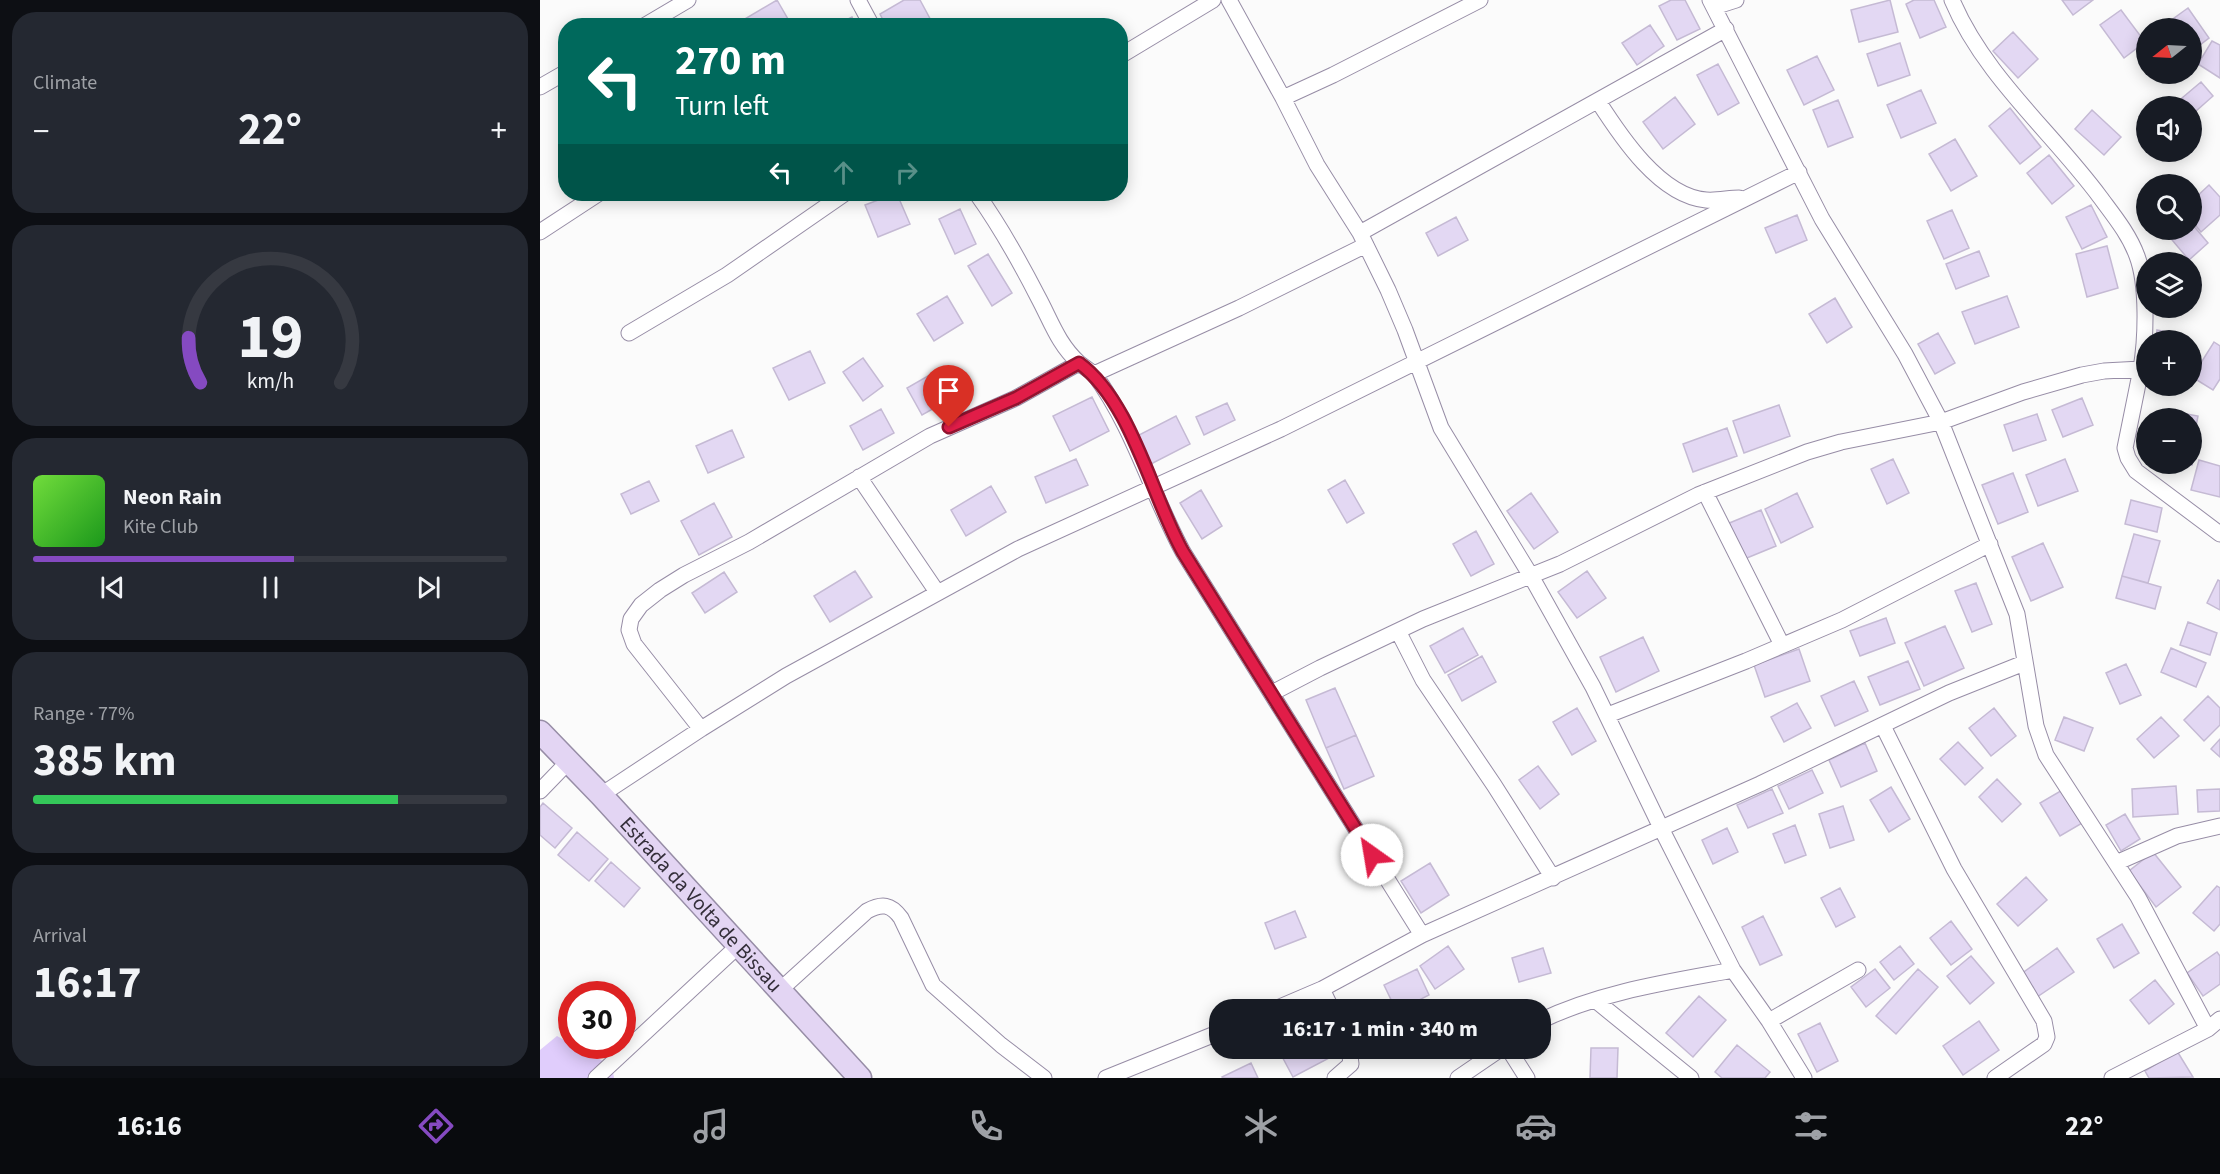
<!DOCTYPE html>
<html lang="en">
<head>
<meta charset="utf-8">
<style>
	:root { --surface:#171b24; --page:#242831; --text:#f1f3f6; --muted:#9ea1a6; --line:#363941; --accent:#854ac1 }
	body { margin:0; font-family:"Source Sans 3",sans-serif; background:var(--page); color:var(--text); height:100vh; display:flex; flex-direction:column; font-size:22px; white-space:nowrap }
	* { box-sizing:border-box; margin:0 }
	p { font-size:20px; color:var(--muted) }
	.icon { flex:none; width:33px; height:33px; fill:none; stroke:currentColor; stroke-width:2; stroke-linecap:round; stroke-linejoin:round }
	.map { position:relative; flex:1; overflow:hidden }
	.drawer { display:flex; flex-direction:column; gap:12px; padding:12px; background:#0d0f14; width:540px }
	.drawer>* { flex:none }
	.top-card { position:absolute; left:18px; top:18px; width:570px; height:183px; border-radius:24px; box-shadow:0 3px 15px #0003; background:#00695c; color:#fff; overflow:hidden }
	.needle { width:39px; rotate:252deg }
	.buttons { position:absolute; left:1596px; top:18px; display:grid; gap:12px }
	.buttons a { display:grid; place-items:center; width:66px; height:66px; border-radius:50%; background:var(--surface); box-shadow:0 3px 15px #0003; font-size:30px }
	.speed { position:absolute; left:18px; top:981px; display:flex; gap:12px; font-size:30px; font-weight:700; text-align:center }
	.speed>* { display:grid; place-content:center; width:78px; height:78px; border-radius:50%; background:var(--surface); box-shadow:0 3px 15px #0003; line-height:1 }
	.speed .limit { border:9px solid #d22; background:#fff; color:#111 }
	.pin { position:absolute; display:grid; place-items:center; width:51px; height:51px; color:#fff; margin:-62px -26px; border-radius:50% 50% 50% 0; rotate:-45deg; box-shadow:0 0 6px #0007 }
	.pin .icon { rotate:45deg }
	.me { position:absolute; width:66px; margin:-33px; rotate:328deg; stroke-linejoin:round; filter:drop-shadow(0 0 4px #0008) }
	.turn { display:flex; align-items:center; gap:21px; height:126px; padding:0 18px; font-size:27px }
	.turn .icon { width:78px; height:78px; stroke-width:2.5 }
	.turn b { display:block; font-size:42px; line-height:51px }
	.lanes { display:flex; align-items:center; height:57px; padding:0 18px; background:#0003; justify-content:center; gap:30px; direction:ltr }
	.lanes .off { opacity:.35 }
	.big { font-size:45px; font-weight:700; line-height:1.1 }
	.drawer .tile { flex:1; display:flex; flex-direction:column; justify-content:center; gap:9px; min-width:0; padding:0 21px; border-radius:24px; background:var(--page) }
	.drawer .dial { align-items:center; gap:0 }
	.dial svg { height:156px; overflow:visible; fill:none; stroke:var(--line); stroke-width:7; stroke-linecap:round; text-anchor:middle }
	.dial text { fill:var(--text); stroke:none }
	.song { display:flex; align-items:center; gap:18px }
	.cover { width:72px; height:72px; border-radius:9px; background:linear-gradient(135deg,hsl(100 70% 55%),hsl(120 70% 35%)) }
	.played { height:6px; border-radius:3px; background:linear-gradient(90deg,var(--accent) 55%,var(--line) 55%) }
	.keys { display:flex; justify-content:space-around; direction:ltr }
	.heat { display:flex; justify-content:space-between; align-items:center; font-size:33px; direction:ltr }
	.charge { height:9px; border-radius:4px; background:linear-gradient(90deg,#34c759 77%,var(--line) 0) }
	.trip { position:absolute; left:669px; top:999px; width:342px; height:60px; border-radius:24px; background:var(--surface); box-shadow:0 3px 15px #0003; font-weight:700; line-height:60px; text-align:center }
	.dock { display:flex; height:96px; justify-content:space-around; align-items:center; background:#090b0e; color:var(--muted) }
	.dock .icon { width:42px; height:42px }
	.dock .current { color:var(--accent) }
	.dock b { font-size:27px; color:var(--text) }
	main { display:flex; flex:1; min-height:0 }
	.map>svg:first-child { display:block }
	.green { fill:#e0cdfc }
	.building { fill:#e3d8f3; stroke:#c5bad4; stroke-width:1.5 }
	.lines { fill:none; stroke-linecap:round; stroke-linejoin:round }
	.street-casing { stroke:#978da6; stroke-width:17 }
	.secondary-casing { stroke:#978da6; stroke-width:25 }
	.street { stroke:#fff; stroke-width:15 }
	.secondary { stroke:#e3d5f3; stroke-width:22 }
	.route-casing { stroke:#92132f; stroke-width:15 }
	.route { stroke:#e11d48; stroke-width:10 }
	.labels { text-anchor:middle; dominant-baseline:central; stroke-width:5; stroke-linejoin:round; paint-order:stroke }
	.street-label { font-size:21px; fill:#342f3a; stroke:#fff }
</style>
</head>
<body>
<main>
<section class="drawer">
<div class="tile"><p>Climate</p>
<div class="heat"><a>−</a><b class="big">22°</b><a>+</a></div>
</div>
<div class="tile dial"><svg viewBox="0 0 100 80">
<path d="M14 69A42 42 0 1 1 86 69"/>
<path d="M14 69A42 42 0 0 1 8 46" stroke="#854ac1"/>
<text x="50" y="56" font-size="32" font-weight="700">19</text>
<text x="50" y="72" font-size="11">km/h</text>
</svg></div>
<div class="tile">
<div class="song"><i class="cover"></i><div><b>Neon Rain</b><p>Kite Club</p></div></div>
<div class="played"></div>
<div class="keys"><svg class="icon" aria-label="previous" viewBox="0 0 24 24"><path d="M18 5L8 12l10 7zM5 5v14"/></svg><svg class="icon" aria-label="pause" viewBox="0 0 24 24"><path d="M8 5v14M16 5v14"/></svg><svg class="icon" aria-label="next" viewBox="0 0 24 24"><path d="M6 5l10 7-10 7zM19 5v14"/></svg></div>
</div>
<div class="tile"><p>Range · 77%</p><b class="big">385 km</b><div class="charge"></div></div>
<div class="tile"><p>Arrival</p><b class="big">16:17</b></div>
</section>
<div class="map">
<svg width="1680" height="1078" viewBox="0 0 1680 1078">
	<rect width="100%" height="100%" fill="#fbfbfb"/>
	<path class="green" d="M 17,1036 L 72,1066 L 74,1078 L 0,1078 L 0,1050 Z"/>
	<path class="building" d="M 237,0 L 252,26 L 206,26 L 203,20 Z
		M 364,0 L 380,0 L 394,26 L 346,26 L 340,14 Z
		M 1131,0 L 1145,0 L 1160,29 L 1137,40 L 1119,6 Z
		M 1350,0 L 1358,32 L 1319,42 L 1311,10 Z
		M 1374,0 L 1394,0 L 1406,27 L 1380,38 L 1366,4 Z
		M 1522,0 L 1553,0 L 1533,15 Z
		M 1648,8 L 1669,38 L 1652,51 L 1652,28 L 1625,28 L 1623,26 Z
		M 1581,10 L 1605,42 L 1584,58 L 1560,25 Z
		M 312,17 L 316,26 L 294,26 Z
		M 1110,25 L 1124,46 L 1097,65 L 1082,43 Z
		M 1473,32 L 1498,59 L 1478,78 L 1453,51 Z
		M 1672,41 L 1680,45 L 1680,78 L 1658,64 Z
		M 1360,43 L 1370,75 L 1338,86 L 1327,54 Z
		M 1277,56 L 1294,90 L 1264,105 L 1247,70 Z
		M 1178,64 L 1199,103 L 1178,115 L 1157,75 Z
		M 1661,82 L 1673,96 L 1655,112 L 1642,98 Z
		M 1381,90 L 1396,123 L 1361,138 L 1347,105 Z
		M 1135,97 L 1155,124 L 1123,149 L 1103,122 Z
		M 1298,100 L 1313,137 L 1288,147 L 1273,110 Z
		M 1470,108 L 1501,147 L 1480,164 L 1449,126 Z
		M 1552,110 L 1581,137 L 1564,155 L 1535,129 Z
		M 1415,139 L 1437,176 L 1411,191 L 1389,154 Z
		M 1509,155 L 1534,186 L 1512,204 L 1487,173 Z
		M 1669,185 L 1680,197 L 1680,215 L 1661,232 L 1652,221 L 1652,201 Z
		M 354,194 L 357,194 L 370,224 L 338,237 L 325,205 Z
		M 1551,205 L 1567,237 L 1542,249 L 1526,217 Z
		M 420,209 L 436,244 L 415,254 L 399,219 Z
		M 1412,210 L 1429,248 L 1404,259 L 1387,221 Z
		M 1257,215 L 1267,240 L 1236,253 L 1225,228 Z
		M 916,217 L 928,240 L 898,256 L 886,233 Z
		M 1652,224 L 1668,243 L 1649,260 L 1627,234 L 1633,230 L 1652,230 Z
		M 1567,246 L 1578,288 L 1547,297 L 1536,254 Z
		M 1439,251 L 1449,276 L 1416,289 L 1406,264 Z
		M 448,254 L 472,293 L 452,306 L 428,266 Z
		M 407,296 L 423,323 L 394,341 L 377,314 Z
		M 1467,296 L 1479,327 L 1435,344 L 1422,312 Z
		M 1295,298 L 1312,327 L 1287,343 L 1269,314 Z
		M 1617,330 L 1642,335 L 1641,340 L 1616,340 Z
		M 1398,333 L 1415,363 L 1395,374 L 1378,344 Z
		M 1674,342 L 1680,346 L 1680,379 L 1673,390 L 1652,377 Z
		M 270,351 L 285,383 L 249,400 L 233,368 Z
		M 323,358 L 343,386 L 323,401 L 303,372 Z
		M 400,369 L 416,396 L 382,415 L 367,388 Z
		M 552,397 L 569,431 L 530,451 L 513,416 Z
		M 1542,398 L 1553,425 L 1523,437 L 1512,410 Z
		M 687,403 L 695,420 L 664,435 L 656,417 Z
		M 1239,405 L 1250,436 L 1204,453 L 1193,421 Z
		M 341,409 L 354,433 L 323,450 L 310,426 Z
		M 1625,410 L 1658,416 L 1653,442 L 1652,441 L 1652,418 L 1624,418 Z
		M 1497,414 L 1506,440 L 1473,451 L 1464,425 Z
		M 636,416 L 650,444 L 611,464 L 597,436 Z
		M 1187,428 L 1197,456 L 1153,472 L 1143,444 Z
		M 192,430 L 204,457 L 168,473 L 156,446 Z
		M 1652,443 L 1656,444 L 1652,465 L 1645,464 L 1652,464 Z
		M 536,459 L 548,485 L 506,503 L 495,477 Z
		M 1353,459 L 1369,493 L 1347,504 L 1331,469 Z
		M 1525,459 L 1538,491 L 1498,506 L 1486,475 Z
		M 1659,460 L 1680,466 L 1680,497 L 1651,490 Z
		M 1473,473 L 1488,512 L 1458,524 L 1442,485 Z
		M 805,480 L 824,513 L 807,523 L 788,490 Z
		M 109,481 L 119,501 L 91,514 L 81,494 Z
		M 451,486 L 466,512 L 426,536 L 411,510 Z
		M 661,490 L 682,526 L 662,539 L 640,503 Z
		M 991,493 L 1018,532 L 994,549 L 967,511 Z
		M 1257,493 L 1273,527 L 1241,543 L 1225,509 Z
		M 1591,500 L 1622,508 L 1617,532 L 1585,524 Z
		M 174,503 L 192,537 L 159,555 L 141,521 Z
		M 1221,510 L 1236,546 L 1202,560 L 1187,524 Z
		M 936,531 L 954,564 L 931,576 L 913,544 Z
		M 1594,534 L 1620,541 L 1608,583 L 1582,576 Z
		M 1503,543 L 1523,587 L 1491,601 L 1472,557 Z
		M 315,571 L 332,597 L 290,622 L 274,596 Z
		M 1047,571 L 1066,598 L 1037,618 L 1018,592 Z
		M 184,572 L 197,592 L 165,613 L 152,593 Z
		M 1582,576 L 1621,587 L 1615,609 L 1576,598 Z
		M 1678,580 L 1680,581 L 1680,610 L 1667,603 Z
		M 1436,583 L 1452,624 L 1432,632 L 1415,591 Z
		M 1346,618 L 1355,643 L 1320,656 L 1310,631 Z
		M 1648,622 L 1677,633 L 1670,655 L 1640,645 Z
		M 1405,626 L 1424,668 L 1384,686 L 1365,643 Z
		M 923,628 L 938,655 L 905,673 L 890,646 Z
		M 1103,637 L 1119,671 L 1076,692 L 1060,657 Z
		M 1631,648 L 1666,663 L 1656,687 L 1621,672 Z
		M 1259,649 L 1270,681 L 1225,697 L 1214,665 Z
		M 942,656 L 956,682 L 922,701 L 908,675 Z
		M 1368,661 L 1380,689 L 1340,705 L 1328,677 Z
		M 1586,664 L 1601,695 L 1580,704 L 1566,673 Z
		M 1314,681 L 1328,711 L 1295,726 L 1281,696 Z
		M 795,688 L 816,735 L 786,748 L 766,700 Z
		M 1668,696 L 1680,708 L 1680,725 L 1664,741 L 1644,720 Z
		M 1257,703 L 1271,728 L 1244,742 L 1231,717 Z
		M 1037,708 L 1056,741 L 1032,755 L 1013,722 Z
		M 1454,708 L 1476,736 L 1451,756 L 1429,728 Z
		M 1524,717 L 1553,728 L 1544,751 L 1515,740 Z
		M 1621,717 L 1639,736 L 1614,758 L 1597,739 Z
		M 816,735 L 834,776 L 804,789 L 786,748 Z
		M 1680,739 L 1680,757 L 1671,749 Z
		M 1418,742 L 1443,768 L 1425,785 L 1400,759 Z
		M 1325,743 L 1337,771 L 1301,787 L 1289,760 Z
		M 998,766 L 1019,794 L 1000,809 L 979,780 Z
		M 1272,770 L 1283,793 L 1249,809 L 1238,786 Z
		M 1457,779 L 1481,804 L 1462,822 L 1439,797 Z
		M 1636,786 L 1638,814 L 1593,817 L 1592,789 Z
		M 1351,787 L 1370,819 L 1349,832 L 1330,800 Z
		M 1232,789 L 1243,813 L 1208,828 L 1197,805 Z
		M 1524,789 L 1544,822 L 1520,836 L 1500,803 Z
		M 1680,789 L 1680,811 L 1658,812 L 1657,790 Z
		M 3,803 L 32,828 L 15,848 L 0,835 L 0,807 Z
		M 1303,806 L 1314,840 L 1290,848 L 1279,814 Z
		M 1585,814 L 1600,839 L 1581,851 L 1566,825 Z
		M 1255,825 L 1266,855 L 1245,863 L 1233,834 Z
		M 1187,828 L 1198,852 L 1173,864 L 1162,840 Z
		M 37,832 L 68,859 L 49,881 L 18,855 Z
		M 1613,852 L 1641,887 L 1616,907 L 1589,871 Z
		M 71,862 L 100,888 L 84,907 L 55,881 Z
		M 890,863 L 909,895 L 881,913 L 861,881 Z
		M 1486,877 L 1507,900 L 1478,926 L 1457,904 Z
		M 1677,886 L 1680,888 L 1680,924 L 1674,931 L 1653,913 Z
		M 1300,888 L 1315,917 L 1296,927 L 1281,898 Z
		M 755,911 L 766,937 L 735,949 L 725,923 Z
		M 1223,916 L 1242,955 L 1220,965 L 1202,927 Z
		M 1411,921 L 1432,949 L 1411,965 L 1390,938 Z
		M 1582,924 L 1599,953 L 1574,968 L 1557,939 Z
		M 908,946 L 924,969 L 895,989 L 880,966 Z
		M 1360,946 L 1374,964 L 1354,980 L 1340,962 Z
		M 1003,948 L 1011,973 L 979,982 L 972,958 Z
		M 1517,948 L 1534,972 L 1497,997 L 1481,974 Z
		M 1677,952 L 1680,956 L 1680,984 L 1663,996 L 1647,973 Z
		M 1431,956 L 1454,983 L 1430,1004 L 1407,976 Z
		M 877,969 L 889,995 L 860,1010 L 856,1010 L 844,985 Z
		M 1335,969 L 1350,988 L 1326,1007 L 1311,987 Z
		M 1378,969 L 1398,987 L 1356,1034 L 1336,1016 Z
		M 1615,980 L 1634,1004 L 1609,1024 L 1590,1000 Z
		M 1159,996 L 1186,1020 L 1153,1057 L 1126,1033 Z
		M 1439,1021 L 1459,1050 L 1423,1075 L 1403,1046 Z
		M 1280,1023 L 1298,1061 L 1277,1072 L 1258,1034 Z
		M 1197,1045 L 1230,1072 L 1225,1078 L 1182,1078 L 1175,1072 Z
		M 789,1048 L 793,1056 L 753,1077 L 738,1049 Z
		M 1051,1048 L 1078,1048 L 1077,1078 L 1050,1078 Z
		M 1637,1051 L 1653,1077 L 1609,1078 L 1605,1071 Z
		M 711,1063 L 718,1078 L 683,1078 L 682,1077 Z"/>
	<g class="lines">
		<g class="street-casing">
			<path id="street" d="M 318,0 L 332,26
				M 689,0 L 743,98 L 777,165 L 820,233 L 848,290 L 865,330 L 901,428 L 991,576 L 1053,687 L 1125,836 L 1193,970 L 1229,1021 L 1264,1078
				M 1170,0 L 1282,219 L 1365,354 L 1401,422 L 1477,614 L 1496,726 L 1506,755 L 1598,897 L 1668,1029
				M 1412,0 C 1444,76 1512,132 1560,197 C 1574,216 1589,234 1597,256 C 1608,285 1606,339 1601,369
				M 1174,7 L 1196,0
				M 104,26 L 148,0
				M 580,56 L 673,0
				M 0,87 L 26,72
				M 743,98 L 793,75 L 940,0
				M 1058,101 C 1081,137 1120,196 1166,200 C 1177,201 1189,198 1199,198
				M 437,194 C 460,226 480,262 498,297 C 511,321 518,344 539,363
				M 0,232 L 58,194
				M 820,233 L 1186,29
				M 89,333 L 187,275 L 304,194
				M 554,374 C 594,428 611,493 643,552 L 882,935 L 782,989 L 733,1010
				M 319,477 L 397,592
				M 1165,492 L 1242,645
				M 858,631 L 883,680 L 954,785 L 1013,878
				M 732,693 L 780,668 L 883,619 L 1020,564 L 1158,495 L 1267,452 L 1301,442 L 1401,422 L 1483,392 L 1542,375 L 1564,371 L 1601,369 L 1585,448 L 1588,458 L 1596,471 L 1680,534
				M 1068,715 L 1206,661 L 1302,620 L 1450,544
				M 1343,726 L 1414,869 L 1504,1021 L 1507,1037 L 1504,1044 L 1455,1078
				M 161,729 L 94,644 L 89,630 L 91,619 L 101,605 L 120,590 L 144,575 L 209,542 L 390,436 L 476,398 L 539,363 L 554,374 L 699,308 L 826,245
				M 0,791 L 28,762
				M 61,795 L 161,729 L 246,676 L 478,549 L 741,429 L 1259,172
				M 1576,863 L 1637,836 L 1680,826
				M 882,935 L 1220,784 L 1409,693 L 1484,663
				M 782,989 L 792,1010
				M 239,991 L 327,911 C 342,903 351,904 361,918 L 393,985 L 461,1045 L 504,1078
				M 1055,1000 L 1151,1078
				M 1000,1021 C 1060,992 1128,982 1193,970
				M 1229,1021 L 1318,970
				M 968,1048 L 987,1078
				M 56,1078 L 198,946
				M 566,1078 L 680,1032
				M 795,1078 L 811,1064 L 809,1048
				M 918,1078 L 962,1048
				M 1572,1078 L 1668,1029 L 1680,1019"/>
		</g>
		<g class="secondary-casing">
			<g id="secondary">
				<path id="s1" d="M 0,732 L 61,795 L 320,1078"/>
			</g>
		</g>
		<use href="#street" class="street"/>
		<use href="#secondary" class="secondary"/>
	</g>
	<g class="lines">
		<g class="route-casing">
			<path id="route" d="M 409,427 L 476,398 L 539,363 C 592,402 611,495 643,552 L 832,855"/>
		</g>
		<use href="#route" class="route"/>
	</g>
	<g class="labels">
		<g class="street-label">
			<text stroke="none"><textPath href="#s1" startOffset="236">Estrada da Volta de Bissau</textPath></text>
		</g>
	</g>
</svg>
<div class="buttons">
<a><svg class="needle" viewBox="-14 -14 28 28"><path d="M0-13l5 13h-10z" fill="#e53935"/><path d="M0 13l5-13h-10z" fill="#9ea1a6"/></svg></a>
<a><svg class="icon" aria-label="sound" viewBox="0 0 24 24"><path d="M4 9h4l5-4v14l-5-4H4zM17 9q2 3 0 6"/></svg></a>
<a><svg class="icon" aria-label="search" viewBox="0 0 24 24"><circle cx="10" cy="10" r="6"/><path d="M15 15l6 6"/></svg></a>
<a><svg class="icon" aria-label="layers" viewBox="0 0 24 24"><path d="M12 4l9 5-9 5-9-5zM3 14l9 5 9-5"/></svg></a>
<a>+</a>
<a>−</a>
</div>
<div class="speed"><div class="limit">30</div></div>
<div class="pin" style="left:409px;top:427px;background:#d93025"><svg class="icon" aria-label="arrive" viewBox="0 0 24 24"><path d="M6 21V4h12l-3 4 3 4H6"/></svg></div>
<svg class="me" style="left:832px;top:855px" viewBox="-20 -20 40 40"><circle r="19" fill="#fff"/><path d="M0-13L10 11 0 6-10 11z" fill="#e11d48"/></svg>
<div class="trip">16:17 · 1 min · 340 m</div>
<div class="top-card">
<div class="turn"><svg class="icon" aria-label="left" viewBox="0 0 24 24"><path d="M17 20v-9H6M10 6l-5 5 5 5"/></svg><div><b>270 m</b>Turn left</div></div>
<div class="lanes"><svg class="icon" aria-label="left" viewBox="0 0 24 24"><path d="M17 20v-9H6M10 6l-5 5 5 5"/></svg><svg class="icon off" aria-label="ahead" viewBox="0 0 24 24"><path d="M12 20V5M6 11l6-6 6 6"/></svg><svg class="icon off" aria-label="right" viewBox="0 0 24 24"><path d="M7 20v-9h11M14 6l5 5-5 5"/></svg></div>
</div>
</div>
</main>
<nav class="dock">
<b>16:16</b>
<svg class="icon current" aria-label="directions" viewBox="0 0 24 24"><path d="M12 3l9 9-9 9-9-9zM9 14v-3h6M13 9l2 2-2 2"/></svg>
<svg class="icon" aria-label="music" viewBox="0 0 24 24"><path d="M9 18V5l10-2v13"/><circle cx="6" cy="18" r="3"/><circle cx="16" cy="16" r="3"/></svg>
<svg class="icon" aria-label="phone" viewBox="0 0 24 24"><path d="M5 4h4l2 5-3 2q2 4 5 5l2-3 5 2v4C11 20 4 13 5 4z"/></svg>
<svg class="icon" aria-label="climate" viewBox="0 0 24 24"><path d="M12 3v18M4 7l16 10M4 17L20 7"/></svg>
<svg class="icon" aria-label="car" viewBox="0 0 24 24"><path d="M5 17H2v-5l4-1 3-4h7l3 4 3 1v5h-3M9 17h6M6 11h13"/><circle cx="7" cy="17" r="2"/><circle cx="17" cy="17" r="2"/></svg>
<svg class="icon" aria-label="filters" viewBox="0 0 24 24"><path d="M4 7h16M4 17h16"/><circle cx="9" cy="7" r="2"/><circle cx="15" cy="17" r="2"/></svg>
<b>22°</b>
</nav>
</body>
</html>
